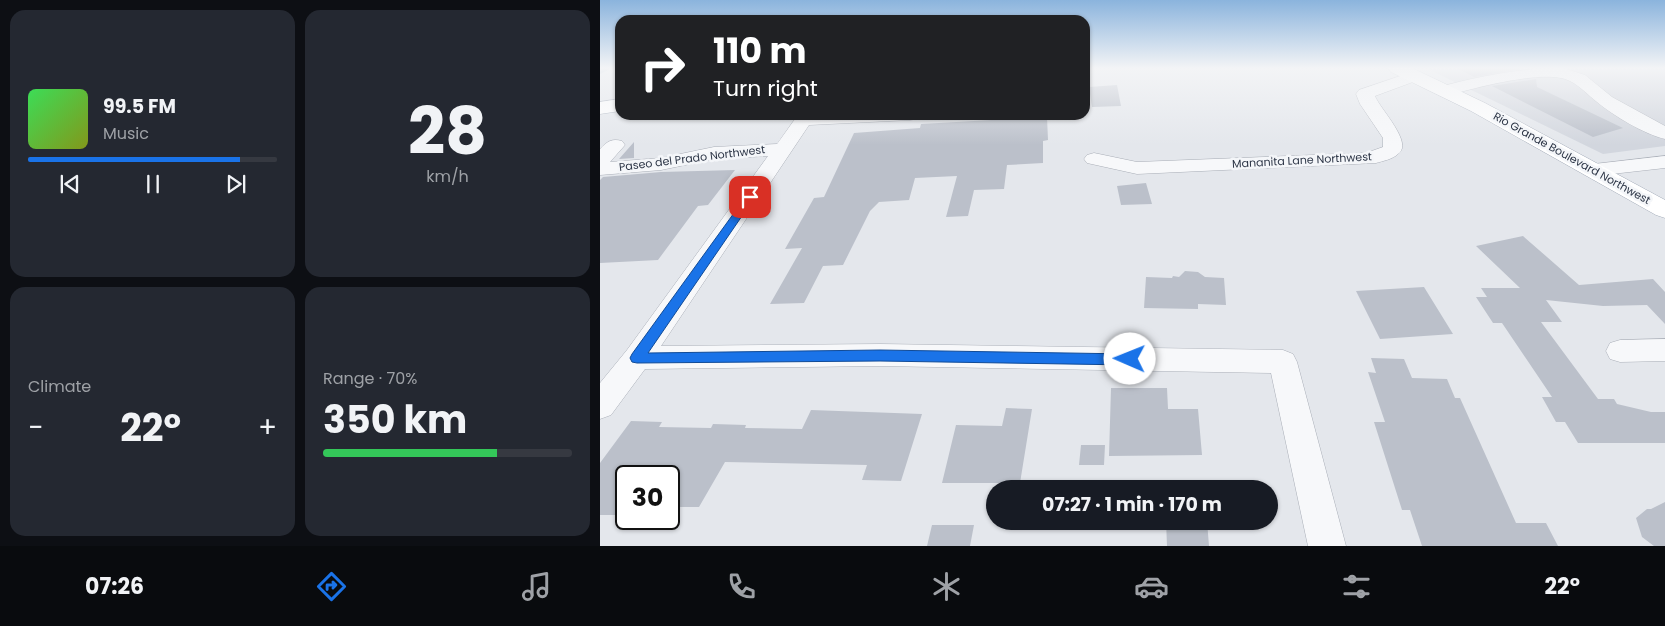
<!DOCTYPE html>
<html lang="en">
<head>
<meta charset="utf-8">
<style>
	:root { --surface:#171b24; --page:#242831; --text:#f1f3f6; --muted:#9ea1a6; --line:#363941; --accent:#1a73e8 }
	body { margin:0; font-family:Poppins,sans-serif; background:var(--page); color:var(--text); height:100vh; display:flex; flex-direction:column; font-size:19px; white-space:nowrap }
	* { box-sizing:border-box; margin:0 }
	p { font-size:16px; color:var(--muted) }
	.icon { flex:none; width:28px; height:28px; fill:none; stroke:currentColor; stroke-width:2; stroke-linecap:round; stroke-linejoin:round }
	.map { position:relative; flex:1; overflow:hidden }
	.sheet { display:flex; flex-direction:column; gap:10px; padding:10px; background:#0d0f14; width:600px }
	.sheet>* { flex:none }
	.banner { position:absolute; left:15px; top:15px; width:475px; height:105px; border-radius:15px; box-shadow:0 1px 4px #0004; background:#202124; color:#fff; overflow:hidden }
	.speed { position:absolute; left:15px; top:465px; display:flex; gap:10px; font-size:25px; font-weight:700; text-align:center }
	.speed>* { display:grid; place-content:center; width:65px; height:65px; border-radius:50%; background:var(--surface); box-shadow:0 1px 4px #0004; line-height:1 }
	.speed .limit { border:2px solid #111; border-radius:8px; background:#fff; color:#111 }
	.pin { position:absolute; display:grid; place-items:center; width:42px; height:42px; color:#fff; margin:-21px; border-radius:10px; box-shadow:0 2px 8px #0006 }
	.me { position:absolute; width:55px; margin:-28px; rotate:271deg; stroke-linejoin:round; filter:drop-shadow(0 0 4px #0008) }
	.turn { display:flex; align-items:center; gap:18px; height:105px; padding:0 15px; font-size:22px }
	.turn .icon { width:65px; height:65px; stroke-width:2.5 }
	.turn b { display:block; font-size:35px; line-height:42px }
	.big { font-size:38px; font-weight:700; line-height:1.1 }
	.sheet .widget { flex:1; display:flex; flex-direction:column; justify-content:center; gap:8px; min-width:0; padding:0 18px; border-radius:15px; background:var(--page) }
	.sheet .dial { align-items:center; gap:0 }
	.dial b { font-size:65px; line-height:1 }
	.song { display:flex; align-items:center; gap:15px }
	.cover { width:60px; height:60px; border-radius:8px; background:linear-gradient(135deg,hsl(130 70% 55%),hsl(70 70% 35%)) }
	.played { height:5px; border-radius:2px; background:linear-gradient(90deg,var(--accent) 85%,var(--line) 85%) }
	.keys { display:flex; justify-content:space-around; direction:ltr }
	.heat { display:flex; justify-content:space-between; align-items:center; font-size:28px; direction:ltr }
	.charge { height:8px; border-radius:4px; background:linear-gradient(90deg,#34c759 70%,var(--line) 0) }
	.sheet .tiles { flex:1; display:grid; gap:10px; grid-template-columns:repeat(2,1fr) }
	.trip { position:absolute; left:386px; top:480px; width:292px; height:50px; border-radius:25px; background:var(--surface); box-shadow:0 1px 4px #0004; font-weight:700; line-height:50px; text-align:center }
	.tabs { display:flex; height:80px; justify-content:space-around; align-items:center; background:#090b0e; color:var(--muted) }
	.tabs .icon { width:35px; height:35px }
	.tabs .selected { color:var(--accent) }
	.tabs b { font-size:22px; color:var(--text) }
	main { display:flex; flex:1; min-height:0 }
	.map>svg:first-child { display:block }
	.built { fill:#d2d6de }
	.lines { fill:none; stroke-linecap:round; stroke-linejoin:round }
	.stream { stroke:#9fb4cc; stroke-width:5.5 }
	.building { fill:#bbc0ca }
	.minor-casing { stroke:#a9aeb7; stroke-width:1 }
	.major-casing { stroke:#a3abb8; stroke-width:1 }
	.minor { fill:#f7f8fa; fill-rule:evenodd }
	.major { fill:#fff; fill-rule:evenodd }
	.route { fill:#1a73e8; stroke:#114b97 }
	.labels { text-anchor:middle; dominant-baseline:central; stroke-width:5; stroke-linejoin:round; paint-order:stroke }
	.far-street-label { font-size:11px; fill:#2b3445; stroke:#f4f6f9 }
</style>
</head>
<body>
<main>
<section class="sheet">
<div class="tiles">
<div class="widget">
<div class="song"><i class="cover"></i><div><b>99.5 FM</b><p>Music</p></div></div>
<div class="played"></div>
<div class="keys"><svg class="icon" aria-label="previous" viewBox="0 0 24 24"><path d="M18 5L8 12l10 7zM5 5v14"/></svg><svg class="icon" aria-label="pause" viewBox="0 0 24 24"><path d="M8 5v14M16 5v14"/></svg><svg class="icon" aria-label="next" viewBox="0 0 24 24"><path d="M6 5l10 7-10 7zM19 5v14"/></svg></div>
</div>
<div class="widget dial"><b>28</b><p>km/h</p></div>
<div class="widget"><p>Climate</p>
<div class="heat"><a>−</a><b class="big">22°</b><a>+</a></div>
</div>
<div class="widget"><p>Range · 70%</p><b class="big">350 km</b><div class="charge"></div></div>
</div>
</section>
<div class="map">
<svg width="1065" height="546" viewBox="0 0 1065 546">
	<rect width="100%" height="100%" fill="#e4e7ec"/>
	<path class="built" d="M 826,68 L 1065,68 L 1065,146 L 1003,154 Z"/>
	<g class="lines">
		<path class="stream" d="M 0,71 L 6,68"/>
	</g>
	<path class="building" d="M 857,68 L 925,68 L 874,77 Z
		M 936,79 L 937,87 L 1023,128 L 993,137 L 892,86 Z
		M 517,85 L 521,106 L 492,107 L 489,87 Z
		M 447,117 L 448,140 L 443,141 L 443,163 L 407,165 L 404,189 L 374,190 L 368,216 L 346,217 L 357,176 L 315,178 L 309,200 L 279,202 L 270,211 L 243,265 L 223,266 L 204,303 L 170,304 L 202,248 L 185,249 L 214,198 L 224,197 L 254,133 L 320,128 L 321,124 Z
		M 34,142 L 34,158 L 19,159 Z
		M 135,170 L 108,205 L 98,206 L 58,260 L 0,263 L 0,180 L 3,177 L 61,172 Z
		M 546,183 L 552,204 L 521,205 L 517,186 Z
		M 923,236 L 979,285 L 1053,279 L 1065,292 L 1065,324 L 1047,305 L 1003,306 L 946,300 L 962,322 L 941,322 L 998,399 L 1014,399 L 1017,404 L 1051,412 L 1065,412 L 1065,443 L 978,443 L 965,422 L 956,422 L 942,397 L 952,397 L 902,323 L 893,323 L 876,297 L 887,297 L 881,288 L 920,288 L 876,246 Z
		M 585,271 L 598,272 L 605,277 L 624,278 L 626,305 L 598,304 L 598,309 L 544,308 L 546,277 L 572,278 L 573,276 L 579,277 Z
		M 824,287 L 853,334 L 780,339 L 756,291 Z
		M 771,358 L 804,359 L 812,378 L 847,379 L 855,398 L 860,398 L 916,523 L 946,523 L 958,546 L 822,546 L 810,510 L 802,510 L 774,422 L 785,422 L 768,372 L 776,373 Z
		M 511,388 L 567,388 L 568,409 L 598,409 L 602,455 L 509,456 Z
		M 406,408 L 432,409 L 420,483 L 342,483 L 356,425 L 402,426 Z
		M 211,410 L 322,414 L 301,481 L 262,480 L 267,465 L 125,462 L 99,507 L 69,507 L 69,476 L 26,476 L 26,515 L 0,515 L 0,463 L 31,421 L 62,422 L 59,427 L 111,428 L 113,424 L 146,425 L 145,428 L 202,429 Z
		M 481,445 L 505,445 L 504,465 L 479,465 Z
		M 1065,502 L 1065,546 L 1054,546 L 1042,537 L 1036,518 L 1047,509 L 1051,509 Z
		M 566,521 L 607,521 L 609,546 L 567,546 Z
		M 332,525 L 374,525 L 370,546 L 327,546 Z"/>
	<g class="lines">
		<g class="minor-casing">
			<path id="minor" d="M 963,68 L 985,75 L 1012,97 L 1065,126 L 1065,139 C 1044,134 1014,116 997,102 C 988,95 980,86 970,81 C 945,68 872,89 845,96 L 839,95 L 837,91 L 839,87 C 880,76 921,68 963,68 Z
				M 815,71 L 821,73 L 823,76 L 821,79 L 775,96 C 780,109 814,143 798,154 C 793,159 783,161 776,163 L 537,174 L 487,163 L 484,159 L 487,155 L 494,153 L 537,162 L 766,153 L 783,147 L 783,138 L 760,104 L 756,94 L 759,90 Z
				M 198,115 L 319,115 L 316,119 L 310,120 L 209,125 L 61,346 L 280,344 L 683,350 L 693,354 L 697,362 L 746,546 L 708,546 L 671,373 L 280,366 L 45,369 L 11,415 L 0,419 L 0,383 L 27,350 L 168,156 L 114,159 L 61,170 L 0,175 L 0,149 C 7,142 11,138 22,141 L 25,145 L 10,162 L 61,158 L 114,147 L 177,144 Z
				M 1065,156 L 1065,168 L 994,176 L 987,174 L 984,170 L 987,166 L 994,164 Z
				M 1065,339 L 1065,361 L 1020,362 L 1010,359 L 1006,351 L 1010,343 L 1020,340 Z"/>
		</g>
		<g class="major-casing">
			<path id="major" d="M 788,68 L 812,68 L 885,103 L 1065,200 L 1065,218 L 1056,215 L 871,111 L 791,72 Z
				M 20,99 L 20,111 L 0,114 L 0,102 Z"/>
		</g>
		<use href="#minor" class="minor"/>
		<use href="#major" class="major"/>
	</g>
	<linearGradient id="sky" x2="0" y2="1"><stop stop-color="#8bb4dd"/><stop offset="0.47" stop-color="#f3f4f6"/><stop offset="1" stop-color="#f3f4f6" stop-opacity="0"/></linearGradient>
	<rect width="1065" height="145" fill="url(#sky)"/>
	<path class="route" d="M 150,194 L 155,197 L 48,353 L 280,350 L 530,354 L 535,356 L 536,359 L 535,363 L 530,365 L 280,361 L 37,363 L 32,362 L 30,358 L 32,354 L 147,195 Z"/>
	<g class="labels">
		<g class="far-street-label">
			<text transform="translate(92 158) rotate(-7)">Paseo del Prado Northwest</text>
			<text transform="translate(972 158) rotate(29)">Rio Grande Boulevard Northwest</text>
			<text transform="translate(702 160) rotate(-3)">Mananita Lane Northwest</text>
		</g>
	</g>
</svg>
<div class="speed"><div class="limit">30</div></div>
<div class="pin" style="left:150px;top:197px;background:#d93025"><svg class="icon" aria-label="arrive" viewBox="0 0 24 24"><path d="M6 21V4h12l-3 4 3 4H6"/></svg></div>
<svg class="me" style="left:530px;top:359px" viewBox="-20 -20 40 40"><circle r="19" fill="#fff"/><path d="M0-13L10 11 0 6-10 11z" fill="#1a73e8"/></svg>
<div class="trip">07:27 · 1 min · 170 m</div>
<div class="banner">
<div class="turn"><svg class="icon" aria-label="right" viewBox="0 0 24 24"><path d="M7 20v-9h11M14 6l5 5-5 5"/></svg><div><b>110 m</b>Turn right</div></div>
</div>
</div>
</main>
<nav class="tabs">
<b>07:26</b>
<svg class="icon selected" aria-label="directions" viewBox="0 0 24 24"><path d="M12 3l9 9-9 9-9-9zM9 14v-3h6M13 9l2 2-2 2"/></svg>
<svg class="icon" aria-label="music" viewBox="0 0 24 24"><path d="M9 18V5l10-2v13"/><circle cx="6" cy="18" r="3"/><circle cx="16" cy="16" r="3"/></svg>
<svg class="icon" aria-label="phone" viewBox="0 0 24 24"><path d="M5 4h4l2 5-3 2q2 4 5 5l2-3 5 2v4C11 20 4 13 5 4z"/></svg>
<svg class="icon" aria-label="climate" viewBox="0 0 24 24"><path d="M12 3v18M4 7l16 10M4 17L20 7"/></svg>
<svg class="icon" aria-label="car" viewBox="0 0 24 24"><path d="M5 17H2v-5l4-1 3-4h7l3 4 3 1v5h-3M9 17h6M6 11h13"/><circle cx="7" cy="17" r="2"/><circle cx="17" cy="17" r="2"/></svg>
<svg class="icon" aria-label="filters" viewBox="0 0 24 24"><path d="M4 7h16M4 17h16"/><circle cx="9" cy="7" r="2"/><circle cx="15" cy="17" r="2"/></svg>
<b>22°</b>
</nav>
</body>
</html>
